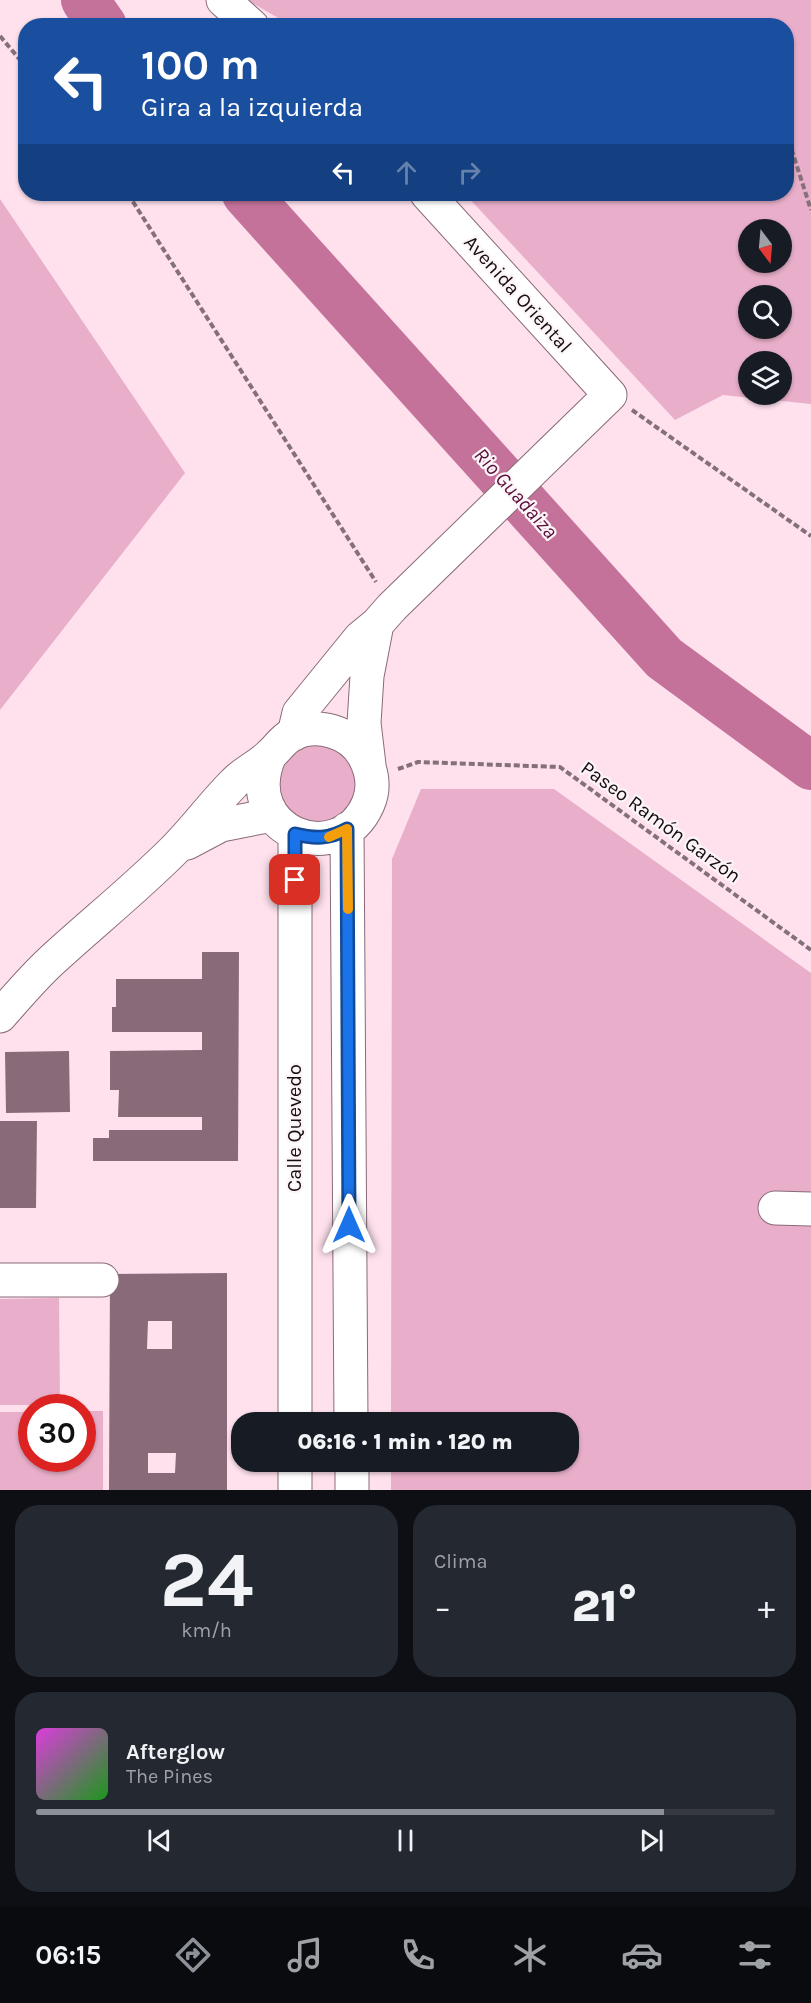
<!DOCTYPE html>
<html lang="es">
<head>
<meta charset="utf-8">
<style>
	:root { --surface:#171b24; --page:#242831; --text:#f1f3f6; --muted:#9ea1a6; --line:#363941; --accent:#8c9099 }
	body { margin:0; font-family:Karla,sans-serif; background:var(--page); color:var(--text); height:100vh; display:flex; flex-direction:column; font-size:22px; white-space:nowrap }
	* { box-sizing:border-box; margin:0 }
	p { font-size:20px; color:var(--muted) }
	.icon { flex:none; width:33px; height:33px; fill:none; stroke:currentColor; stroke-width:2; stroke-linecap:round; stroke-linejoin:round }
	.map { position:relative; height:1490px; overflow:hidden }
	.drawer { display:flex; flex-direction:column; gap:15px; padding:15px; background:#0d0f14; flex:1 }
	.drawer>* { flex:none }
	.guide { position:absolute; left:18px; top:18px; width:776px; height:183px; border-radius:24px; box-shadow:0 2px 4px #0004; background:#1a4fa0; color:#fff; overflow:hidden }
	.needle { width:39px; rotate:164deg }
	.fabs { position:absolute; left:738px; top:219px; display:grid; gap:12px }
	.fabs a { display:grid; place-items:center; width:54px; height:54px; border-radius:50%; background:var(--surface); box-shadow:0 2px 4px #0004; font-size:30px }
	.speed { position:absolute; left:18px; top:1394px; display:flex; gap:12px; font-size:30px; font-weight:700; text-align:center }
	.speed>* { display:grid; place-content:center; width:78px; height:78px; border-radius:50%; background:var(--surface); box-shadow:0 2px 4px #0004; line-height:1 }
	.speed .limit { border:9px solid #d22; background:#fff; color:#111 }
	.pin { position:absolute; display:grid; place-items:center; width:51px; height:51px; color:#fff; margin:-26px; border-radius:12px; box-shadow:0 3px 9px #0006 }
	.me { position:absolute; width:66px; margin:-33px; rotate:0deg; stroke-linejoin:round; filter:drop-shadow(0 0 4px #0008) }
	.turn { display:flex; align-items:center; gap:21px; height:126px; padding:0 24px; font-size:27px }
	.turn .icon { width:78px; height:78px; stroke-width:2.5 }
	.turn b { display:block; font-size:42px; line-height:51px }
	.lanes { display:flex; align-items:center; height:57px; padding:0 24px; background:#0003; justify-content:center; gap:30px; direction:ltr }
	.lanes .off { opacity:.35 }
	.big { font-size:45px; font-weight:800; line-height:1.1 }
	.drawer .tile { flex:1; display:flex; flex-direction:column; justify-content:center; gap:9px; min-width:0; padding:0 21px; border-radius:24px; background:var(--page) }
	.drawer .dial { align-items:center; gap:0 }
	.dial b { font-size:78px; line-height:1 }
	.song { display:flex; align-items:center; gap:18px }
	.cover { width:72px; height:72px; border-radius:9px; background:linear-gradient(135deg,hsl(300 70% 55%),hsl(120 70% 35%)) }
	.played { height:6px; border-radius:3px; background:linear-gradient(90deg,var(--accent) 85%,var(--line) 85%) }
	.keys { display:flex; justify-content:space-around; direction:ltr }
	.heat { display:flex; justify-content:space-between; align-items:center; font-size:33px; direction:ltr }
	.drawer .tiles { flex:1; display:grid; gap:15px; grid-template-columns:1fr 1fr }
	.tile:last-child { grid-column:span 2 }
	.trip { position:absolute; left:231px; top:1412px; width:348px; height:60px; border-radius:24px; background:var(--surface); box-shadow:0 2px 4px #0004; font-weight:800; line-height:60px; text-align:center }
	.tabs { display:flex; height:96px; justify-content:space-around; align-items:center; background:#090b0e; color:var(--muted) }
	.tabs .icon { width:42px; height:42px }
	.tabs .current { color:var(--accent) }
	.tabs b { font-size:27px; color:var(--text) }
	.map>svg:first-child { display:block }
	.green { fill:#e9afca; fill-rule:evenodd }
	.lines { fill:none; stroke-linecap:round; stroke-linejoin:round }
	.river { stroke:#c5729b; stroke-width:48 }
	.building { fill:#896a78; fill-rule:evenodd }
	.minor-casing { stroke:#896b78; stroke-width:35 }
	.path { stroke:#847079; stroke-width:4; stroke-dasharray:6 3; stroke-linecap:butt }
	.minor { stroke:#fff; stroke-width:33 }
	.route-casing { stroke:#114b97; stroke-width:15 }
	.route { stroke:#1a73e8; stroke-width:10 }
	.slow { stroke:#f59e0b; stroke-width:10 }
	.labels { text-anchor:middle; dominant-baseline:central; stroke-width:4.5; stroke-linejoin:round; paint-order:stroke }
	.street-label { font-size:20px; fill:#180d12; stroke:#fcf5f8 }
	.water-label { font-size:21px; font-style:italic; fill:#5a0e3b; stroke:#fcf5f8 }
</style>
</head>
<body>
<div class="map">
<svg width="811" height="1490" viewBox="0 0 811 1490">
	<rect width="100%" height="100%" fill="#fee1ed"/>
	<path class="green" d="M 247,0 L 811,0 L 811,404 L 723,395 L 675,420 L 465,194 L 786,194 L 786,26 L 296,26 L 292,22 L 287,23 ZM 748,230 L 782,230 L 782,262 L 748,262 ZM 748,296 L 782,296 L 782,328 L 748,328 ZM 748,362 L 782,362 L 782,394 L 748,394 Z
		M 0,199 L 185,473 L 0,710 Z
		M279 783a39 39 0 1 1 78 0a39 39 0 1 1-78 0Z
		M 421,789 L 554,789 L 811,973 L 811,1490 L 391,1490 L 391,1461 L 568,1461 L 568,1422 L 391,1422 L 392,859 Z
		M 59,1298 L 60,1405 L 0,1405 L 0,1299 Z
		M 83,1411 L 103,1411 L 103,1490 L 0,1490 L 0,1412 L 31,1412 L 32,1458 L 82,1458 Z"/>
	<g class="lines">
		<path class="river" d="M 85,0 L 103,26
			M 246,194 L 664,658 L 811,766"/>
	</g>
	<path class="building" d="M 202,952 L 239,952 L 238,1161 L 93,1161 L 93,1138 L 109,1138 L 109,1130 L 202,1130 L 202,1117 L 118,1117 L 119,1090 L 110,1090 L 110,1051 L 202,1050 L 202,1032 L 112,1032 L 112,1007 L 116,1007 L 116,979 L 202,979 Z
		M 69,1051 L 70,1112 L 6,1113 L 5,1052 Z
		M 0,1121 L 37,1121 L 36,1208 L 0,1208 Z
		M 227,1273 L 227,1490 L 109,1490 L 110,1274 ZM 148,1321 L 172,1321 L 172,1349 L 147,1349 ZM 148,1453 L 176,1453 L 175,1473 L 148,1473 Z"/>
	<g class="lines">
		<g class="minor-casing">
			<path id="minor" d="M 223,0 L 252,26
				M 294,734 L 299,713 L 360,638 L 377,624 L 392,607 L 610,395 L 427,194
				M 369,765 L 364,723 L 367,676 L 377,624
				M 347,829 L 351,1422
				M 187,843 L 221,825 L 272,815
				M 0,1016 C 16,998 32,979 49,963 C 90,925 134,890 174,850 C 195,829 213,804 234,783 C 244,772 259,766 270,755 C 278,748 283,739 293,734 C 317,722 351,732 364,756 C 372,771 375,788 368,804 C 339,871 236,832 270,755
				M 775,1208 L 811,1209
				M 0,1280 L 102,1280
				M 295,1422 L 295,834
				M 295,1461 L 295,1490
				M 352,1461 L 352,1490"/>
		</g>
		<path class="path" d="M 0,36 L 26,67
			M 786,132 L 811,210
			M 128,194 L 376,582
			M 632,410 L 811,536
			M 398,769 L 418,762 L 560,767 L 811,950"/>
		<use href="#minor" class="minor"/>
	</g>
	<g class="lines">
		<g class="route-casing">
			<path id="route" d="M 295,880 L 295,834 C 315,839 329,839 347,829 L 349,1225"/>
		</g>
		<use href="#route" class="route"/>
		<path class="slow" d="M 329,837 L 347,829 L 348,909"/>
	</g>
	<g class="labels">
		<g class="street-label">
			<text transform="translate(518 294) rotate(48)">Avenida Oriental</text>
			<text transform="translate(661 822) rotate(36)">Paseo Ramón Garzón</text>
			<text transform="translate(294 1128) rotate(-90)">Calle Quevedo</text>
		</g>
		<g class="water-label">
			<text transform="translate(516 493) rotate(48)">Rio Guadaiza</text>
		</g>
	</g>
</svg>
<div class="fabs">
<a><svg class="needle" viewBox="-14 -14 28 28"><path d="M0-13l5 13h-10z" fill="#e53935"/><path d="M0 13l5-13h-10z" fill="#9ea1a6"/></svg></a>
<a><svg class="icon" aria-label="search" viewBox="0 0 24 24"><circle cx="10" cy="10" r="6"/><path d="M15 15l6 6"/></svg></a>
<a><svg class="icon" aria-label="layers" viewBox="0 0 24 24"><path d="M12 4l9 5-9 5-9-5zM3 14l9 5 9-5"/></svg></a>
</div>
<div class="speed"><div class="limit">30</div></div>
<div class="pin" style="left:295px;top:880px;background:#d93025"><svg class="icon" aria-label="arrive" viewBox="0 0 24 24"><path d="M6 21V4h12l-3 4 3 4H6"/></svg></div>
<svg class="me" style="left:349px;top:1225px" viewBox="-20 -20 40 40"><path d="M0-17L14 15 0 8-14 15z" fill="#1a73e8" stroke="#fff" stroke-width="4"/></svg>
<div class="trip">06:16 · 1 min · 120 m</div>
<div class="guide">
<div class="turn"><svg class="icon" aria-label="left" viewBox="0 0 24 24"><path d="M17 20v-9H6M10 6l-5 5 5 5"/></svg><div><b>100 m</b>Gira a la izquierda</div></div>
<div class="lanes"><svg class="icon" aria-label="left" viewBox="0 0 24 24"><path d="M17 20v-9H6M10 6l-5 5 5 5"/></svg><svg class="icon off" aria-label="ahead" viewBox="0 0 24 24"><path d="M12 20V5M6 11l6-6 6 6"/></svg><svg class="icon off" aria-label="right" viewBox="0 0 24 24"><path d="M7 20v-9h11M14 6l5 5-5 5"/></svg></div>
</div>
</div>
<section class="drawer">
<div class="tiles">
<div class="tile dial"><b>24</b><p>km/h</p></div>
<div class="tile"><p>Clima</p>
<div class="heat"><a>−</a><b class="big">21°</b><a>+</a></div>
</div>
<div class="tile">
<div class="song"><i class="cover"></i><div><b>Afterglow</b><p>The Pines</p></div></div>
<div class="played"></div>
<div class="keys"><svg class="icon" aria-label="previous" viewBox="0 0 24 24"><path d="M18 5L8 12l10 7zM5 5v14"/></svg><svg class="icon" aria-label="pause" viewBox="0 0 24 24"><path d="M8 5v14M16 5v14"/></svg><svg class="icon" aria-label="next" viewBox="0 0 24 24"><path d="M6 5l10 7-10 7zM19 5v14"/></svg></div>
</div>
</div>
</section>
<nav class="tabs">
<b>06:15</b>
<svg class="icon current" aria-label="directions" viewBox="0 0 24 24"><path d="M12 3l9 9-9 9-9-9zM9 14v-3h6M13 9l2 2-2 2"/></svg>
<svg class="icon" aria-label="music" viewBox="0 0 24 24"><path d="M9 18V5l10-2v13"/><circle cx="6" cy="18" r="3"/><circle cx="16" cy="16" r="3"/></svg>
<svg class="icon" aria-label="phone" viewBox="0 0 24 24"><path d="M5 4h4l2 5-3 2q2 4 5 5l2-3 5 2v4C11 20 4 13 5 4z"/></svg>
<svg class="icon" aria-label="climate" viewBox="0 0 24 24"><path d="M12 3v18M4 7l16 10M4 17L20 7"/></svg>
<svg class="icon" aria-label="car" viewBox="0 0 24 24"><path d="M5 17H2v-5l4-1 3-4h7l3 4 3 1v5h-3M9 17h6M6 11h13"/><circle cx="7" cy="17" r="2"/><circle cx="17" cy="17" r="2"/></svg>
<svg class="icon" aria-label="filters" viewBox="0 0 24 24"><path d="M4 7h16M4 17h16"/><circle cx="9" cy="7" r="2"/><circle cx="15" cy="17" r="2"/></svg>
</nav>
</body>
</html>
